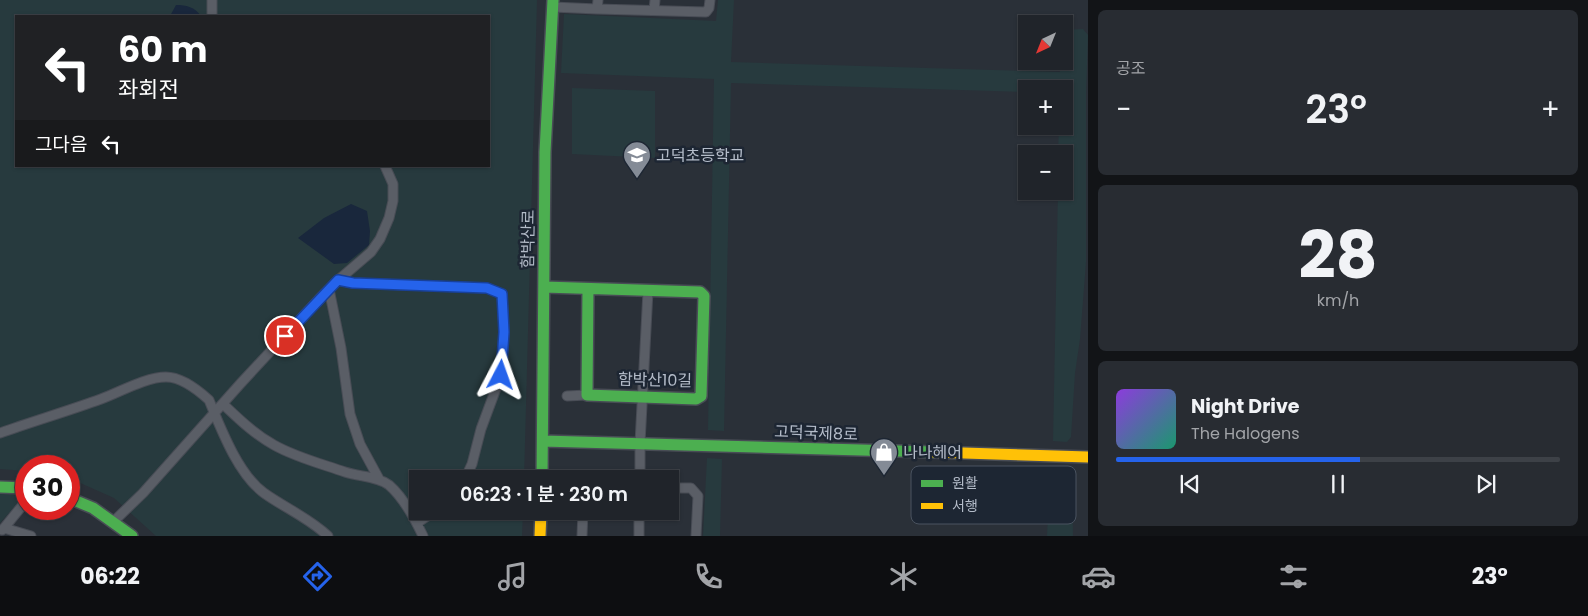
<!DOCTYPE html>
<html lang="ko">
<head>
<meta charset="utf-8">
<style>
	:root { --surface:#20242a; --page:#282c32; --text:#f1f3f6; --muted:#a2a4a8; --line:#3d4147; --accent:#2563eb }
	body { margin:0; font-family:Poppins,"Noto Sans KR",sans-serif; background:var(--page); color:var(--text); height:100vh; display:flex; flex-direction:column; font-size:19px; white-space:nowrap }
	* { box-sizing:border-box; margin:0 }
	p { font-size:16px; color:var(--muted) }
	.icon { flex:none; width:28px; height:28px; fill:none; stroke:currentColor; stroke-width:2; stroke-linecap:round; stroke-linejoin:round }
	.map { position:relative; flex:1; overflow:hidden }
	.side { display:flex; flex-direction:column; gap:10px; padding:10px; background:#121417; width:500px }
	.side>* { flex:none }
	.banner { position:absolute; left:15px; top:15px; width:475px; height:152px; border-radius:0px; box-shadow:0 1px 4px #0004,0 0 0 1px var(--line); background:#202124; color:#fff; overflow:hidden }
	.needle { width:32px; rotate:223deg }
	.fabs { position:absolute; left:1018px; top:15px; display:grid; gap:10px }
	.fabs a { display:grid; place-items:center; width:55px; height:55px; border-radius:0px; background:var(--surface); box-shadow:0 1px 4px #0004,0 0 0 1px var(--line); font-size:25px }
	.speed { position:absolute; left:15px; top:455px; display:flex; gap:10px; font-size:25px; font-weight:700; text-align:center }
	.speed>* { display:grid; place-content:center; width:65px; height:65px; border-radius:50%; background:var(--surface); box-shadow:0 1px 4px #0004,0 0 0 1px var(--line); line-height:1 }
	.speed .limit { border:8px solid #d22; background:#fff; color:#111 }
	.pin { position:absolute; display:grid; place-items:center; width:42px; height:42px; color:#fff; margin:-21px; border:2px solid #fff; border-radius:50%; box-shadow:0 1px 5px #0007 }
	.me { position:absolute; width:55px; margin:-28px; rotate:4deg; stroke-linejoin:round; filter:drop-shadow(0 0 4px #0008) }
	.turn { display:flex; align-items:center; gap:18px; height:105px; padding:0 20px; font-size:22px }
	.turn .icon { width:65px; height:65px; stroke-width:2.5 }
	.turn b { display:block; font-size:35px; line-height:42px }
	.then { display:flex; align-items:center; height:48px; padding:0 20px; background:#0003; gap:10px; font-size:19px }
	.big { font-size:38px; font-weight:600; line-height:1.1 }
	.side .tile { flex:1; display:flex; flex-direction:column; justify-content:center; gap:8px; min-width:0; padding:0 18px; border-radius:8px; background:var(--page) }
	.side .dial { align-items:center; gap:0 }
	.dial b { font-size:65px; line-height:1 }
	.song { display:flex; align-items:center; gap:15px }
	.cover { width:60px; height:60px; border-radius:8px; background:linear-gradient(135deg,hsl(270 70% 55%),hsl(160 70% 35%)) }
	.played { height:5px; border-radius:2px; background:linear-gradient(90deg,var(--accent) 55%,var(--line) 55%) }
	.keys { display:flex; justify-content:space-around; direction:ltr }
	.heat { display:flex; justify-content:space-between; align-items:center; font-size:28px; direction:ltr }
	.trip { position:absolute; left:409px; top:470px; width:270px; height:50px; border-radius:0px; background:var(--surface); box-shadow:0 1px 4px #0004,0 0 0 1px var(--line); font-weight:600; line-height:50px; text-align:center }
	.tab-bar { display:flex; height:80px; justify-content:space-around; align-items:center; background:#0d0e11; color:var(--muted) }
	.tab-bar .icon { width:35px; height:35px }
	.tab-bar .selected { color:var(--accent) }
	.tab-bar b { font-size:22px; color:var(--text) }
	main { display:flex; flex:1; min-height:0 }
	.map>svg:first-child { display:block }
	.green { fill:#273a3e; fill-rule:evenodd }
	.water { fill:#19273c }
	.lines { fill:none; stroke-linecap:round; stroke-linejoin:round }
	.street-casing { stroke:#484c55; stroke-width:11 }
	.fast-casing { stroke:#484c55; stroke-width:14 }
	.slow-casing { stroke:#484c55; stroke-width:14 }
	.street { stroke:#5a5e66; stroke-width:9 }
	.fast { stroke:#4caf50; stroke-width:11 }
	.slow { stroke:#ffc107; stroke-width:11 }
	.route-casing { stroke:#184099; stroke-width:12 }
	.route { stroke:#2563eb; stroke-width:9 }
	.labels { text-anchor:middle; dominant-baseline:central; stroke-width:5; stroke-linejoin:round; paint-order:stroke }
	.poi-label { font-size:16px; fill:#b4bcc9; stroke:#1d2633; text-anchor:start }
	.street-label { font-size:16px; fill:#b4bcc9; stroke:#1d2633 }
	.key { fill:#1d2633; stroke:#4a5360; stroke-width:1 }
	.key-label { font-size:14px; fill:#b4bcc9 }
</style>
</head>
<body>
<main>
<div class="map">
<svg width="1088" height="536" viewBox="0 0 1088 536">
	<rect width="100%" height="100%" fill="#2a3038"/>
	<path class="green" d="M 0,0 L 537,0 L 524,479 L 418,479 L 418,511 L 523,511 L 522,536 L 156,536 L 114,498 L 69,478 L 69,466 L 26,466 L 26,471 L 0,469 ZM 16,16 L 489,16 L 489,166 L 16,166 Z
		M 718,0 L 734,0 L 731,62 L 1060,72 L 1060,61 L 1064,61 L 1064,30 L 1083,29 L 1088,35 L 1086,94 L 1086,262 L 1080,339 L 1075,373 L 1071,437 L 1067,442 L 1053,441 L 1058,191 L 1064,191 L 1064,154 L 1058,154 L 1059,126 L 1064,126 L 1064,89 L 1026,89 L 1026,92 L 731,83 L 724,431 L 708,430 L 714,79 L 561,73 L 564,14 L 716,21 Z
		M 572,88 L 655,91 L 655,158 L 572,154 Z
		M 707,458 L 722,459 L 720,536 L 703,536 Z
		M 1050,473 L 1064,476 L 1072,486 L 1073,536 L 1047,536 Z
		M 0,494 L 22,495 L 19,502 L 0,523 Z"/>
	<path class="water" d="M 176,5 C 186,5 195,7 201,16 L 170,16 Z
		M 351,204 L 367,211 L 370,231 L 369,245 L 347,263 L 334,264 L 298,238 L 324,218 Z"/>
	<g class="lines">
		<g class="street-casing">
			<path id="street" d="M 598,0 L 597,9 L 706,12 L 709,8 L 710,0
				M 553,7 L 597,9
				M 654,10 L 655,0
				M 212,16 L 212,0
				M 338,280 L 353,283 L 487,288 L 502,294 L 504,332 L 501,375 L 481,429 L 472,464 L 465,479
				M 329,289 L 341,348 L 350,414 L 360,444 L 379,479
				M 567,396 L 587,395
				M 223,404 C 239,419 254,434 274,445 C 295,457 322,464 345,472 C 360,477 377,476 389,485 C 404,498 415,519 423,536
				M 0,433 C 34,421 68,411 101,399 C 120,392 146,377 166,377 C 182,377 198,390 209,400 C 221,429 238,474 264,493 C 285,508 309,518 328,536
				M 640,479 L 640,443 L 648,291
				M 670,488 L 691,488 L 698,496 L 696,536
				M 113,522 L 143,493 L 241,383 L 319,299 L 336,282 L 371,252 L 380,239 L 389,218 L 393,201 L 393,184 L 385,166
				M 417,523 L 435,511
				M 4,528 L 26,501
				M 2,530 L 4,528 L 31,536
				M 582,536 L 583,511
				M 639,536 L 639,511"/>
		</g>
		<g class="fast-casing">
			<path id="fast" d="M 544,287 L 700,292 L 704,296 L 701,396 L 696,399 L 587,395 L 588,289
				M 543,441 L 933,452
				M 542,479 L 545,152 L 553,0
				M 0,487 L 26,488
				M 69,498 L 93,508 L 132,536"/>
		</g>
		<g class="slow-casing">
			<path id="slow" d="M 933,452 L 1088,457
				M 540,536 L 541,511"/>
		</g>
		<use href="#street" class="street"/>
		<use href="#fast" class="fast"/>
		<use href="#slow" class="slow"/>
	</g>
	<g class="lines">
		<g class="route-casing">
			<path id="route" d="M 285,336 L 338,280 L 353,283 L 487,288 L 502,294 L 504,332 L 501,375"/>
		</g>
		<use href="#route" class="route"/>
	</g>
	<defs>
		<g id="school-pin" transform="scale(1.4375)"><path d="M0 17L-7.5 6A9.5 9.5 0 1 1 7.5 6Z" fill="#848b96" stroke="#1d2633"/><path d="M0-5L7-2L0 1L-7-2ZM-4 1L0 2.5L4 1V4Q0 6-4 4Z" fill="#fff"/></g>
		<g id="shop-pin" transform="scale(1.4375)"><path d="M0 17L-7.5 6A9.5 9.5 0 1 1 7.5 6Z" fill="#848b96" stroke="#1d2633"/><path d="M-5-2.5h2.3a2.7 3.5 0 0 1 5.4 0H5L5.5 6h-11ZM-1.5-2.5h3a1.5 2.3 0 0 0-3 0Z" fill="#fff"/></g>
	</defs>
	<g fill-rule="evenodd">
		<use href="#school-pin" x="637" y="155"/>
		<use href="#shop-pin" x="884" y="452"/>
	</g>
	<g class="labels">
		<g class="poi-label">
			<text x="656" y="155">고덕초등학교</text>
			<text x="903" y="452">나나헤어</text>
		</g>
		<g class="street-label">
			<text transform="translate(528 239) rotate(-89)">함박산로</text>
			<text transform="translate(655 380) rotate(1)">함박산10길</text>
			<text transform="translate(816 433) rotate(2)">고덕국제8로</text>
		</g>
	</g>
	<rect x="911" y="466" width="165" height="58" rx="8" class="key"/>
	<rect x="921" y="480" width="22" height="7" fill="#4caf50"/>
	<rect x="921" y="503" width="22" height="6" fill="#ffc107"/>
	<g class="key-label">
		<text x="952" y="488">원활</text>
		<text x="952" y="511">서행</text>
	</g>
</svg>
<div class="fabs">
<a><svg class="needle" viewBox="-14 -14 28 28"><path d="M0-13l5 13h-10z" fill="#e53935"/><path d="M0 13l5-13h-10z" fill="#a2a4a8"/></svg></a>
<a>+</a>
<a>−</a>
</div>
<div class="speed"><div class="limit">30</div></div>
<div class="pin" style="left:285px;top:336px;background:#d93025"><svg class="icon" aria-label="arrive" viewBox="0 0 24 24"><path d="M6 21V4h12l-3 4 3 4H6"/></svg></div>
<svg class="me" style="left:501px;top:375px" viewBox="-20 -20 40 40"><path d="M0-17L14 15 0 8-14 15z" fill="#2563eb" stroke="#fff" stroke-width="4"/></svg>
<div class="trip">06:23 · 1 분 · 230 m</div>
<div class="banner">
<div class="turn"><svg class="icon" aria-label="left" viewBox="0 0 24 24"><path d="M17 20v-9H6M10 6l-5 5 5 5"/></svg><div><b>60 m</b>좌회전</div></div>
<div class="then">그다음<svg class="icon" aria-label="left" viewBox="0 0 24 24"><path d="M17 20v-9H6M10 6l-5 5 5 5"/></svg></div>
</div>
</div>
<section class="side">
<div class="tile"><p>공조</p>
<div class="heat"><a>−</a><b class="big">23°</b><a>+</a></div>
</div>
<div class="tile dial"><b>28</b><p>km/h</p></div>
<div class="tile">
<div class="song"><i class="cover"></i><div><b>Night Drive</b><p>The Halogens</p></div></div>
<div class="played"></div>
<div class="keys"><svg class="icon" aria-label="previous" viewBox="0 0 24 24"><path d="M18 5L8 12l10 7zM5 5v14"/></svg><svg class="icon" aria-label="pause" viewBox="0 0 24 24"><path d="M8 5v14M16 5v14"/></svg><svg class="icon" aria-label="next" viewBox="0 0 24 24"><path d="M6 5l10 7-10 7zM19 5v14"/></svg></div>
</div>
</section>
</main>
<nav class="tab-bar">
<b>06:22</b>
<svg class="icon selected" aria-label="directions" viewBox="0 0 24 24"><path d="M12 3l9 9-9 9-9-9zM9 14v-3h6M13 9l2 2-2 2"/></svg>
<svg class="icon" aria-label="music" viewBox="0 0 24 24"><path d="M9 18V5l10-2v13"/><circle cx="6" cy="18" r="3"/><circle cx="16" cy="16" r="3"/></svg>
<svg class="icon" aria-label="phone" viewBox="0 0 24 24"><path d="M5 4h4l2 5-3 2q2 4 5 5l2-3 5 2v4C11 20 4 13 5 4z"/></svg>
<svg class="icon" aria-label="climate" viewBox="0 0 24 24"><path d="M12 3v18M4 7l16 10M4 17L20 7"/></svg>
<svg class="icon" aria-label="car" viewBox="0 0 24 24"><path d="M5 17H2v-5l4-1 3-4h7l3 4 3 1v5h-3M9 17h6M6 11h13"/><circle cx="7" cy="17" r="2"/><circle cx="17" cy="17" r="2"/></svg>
<svg class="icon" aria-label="filters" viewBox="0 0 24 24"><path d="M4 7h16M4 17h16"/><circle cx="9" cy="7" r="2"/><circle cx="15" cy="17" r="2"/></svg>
<b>23°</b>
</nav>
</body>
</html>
